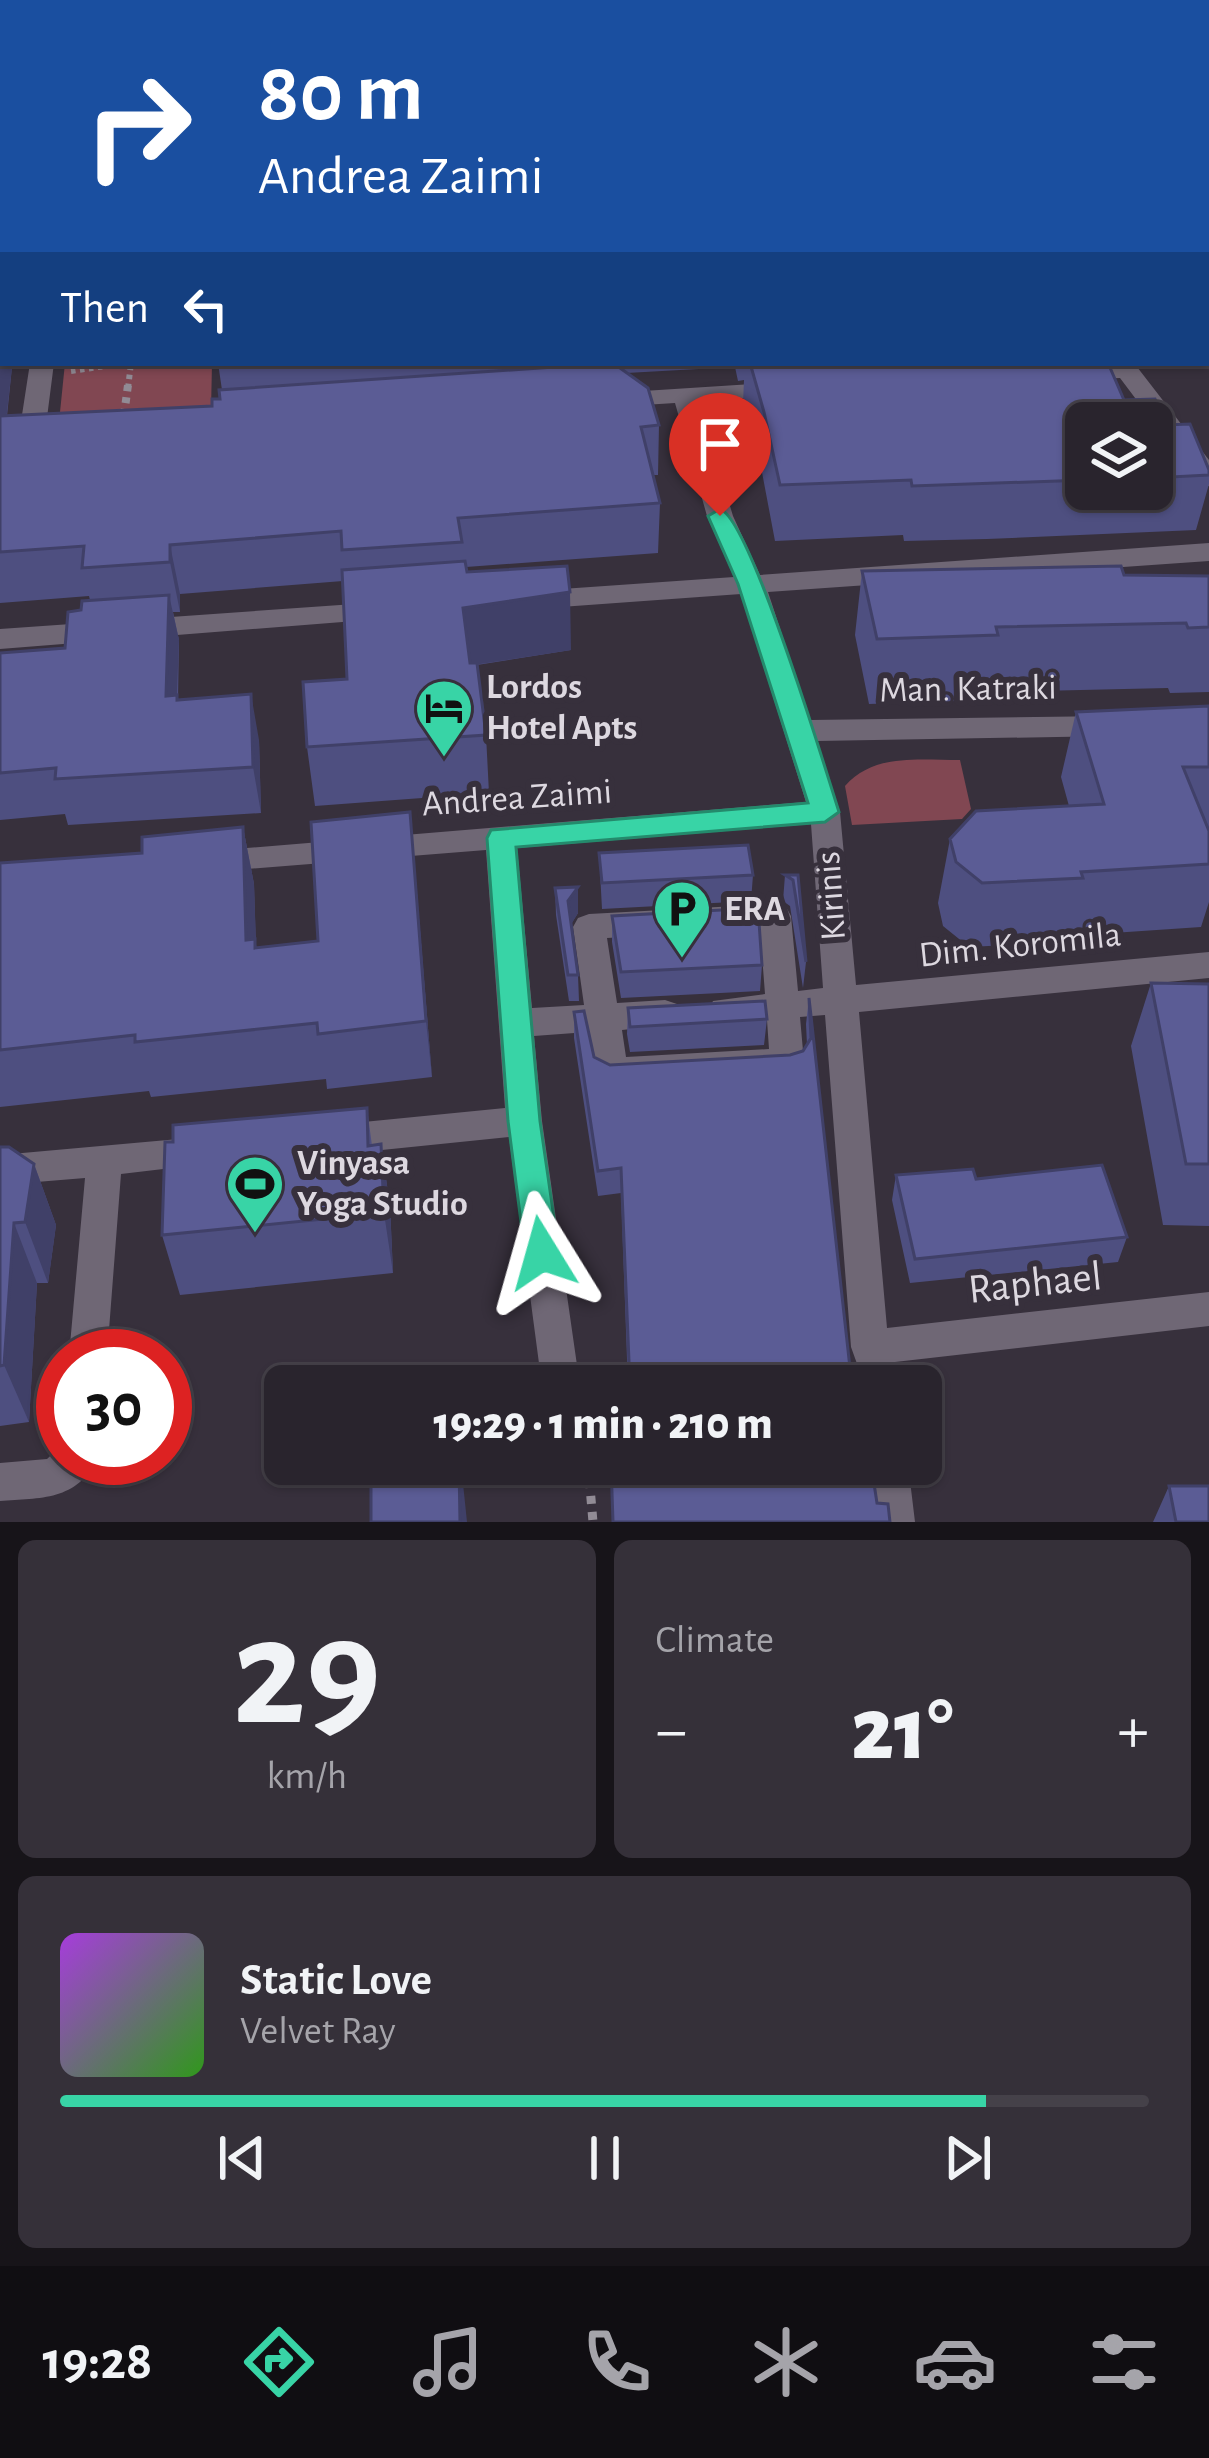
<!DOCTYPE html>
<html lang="en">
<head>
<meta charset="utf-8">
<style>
	:root { --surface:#29242d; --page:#353039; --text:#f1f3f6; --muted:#a5a4aa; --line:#454149; --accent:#38d4a6 }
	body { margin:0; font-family:"Alegreya Sans",sans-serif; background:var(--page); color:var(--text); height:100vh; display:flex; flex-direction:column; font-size:45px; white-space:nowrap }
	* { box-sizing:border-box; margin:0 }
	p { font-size:39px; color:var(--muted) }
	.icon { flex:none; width:66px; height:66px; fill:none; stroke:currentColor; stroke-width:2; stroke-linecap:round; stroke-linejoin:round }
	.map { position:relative; height:1522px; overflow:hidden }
	.drawer { display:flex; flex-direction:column; gap:18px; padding:18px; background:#171419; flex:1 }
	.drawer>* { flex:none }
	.guide { position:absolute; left:0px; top:0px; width:1209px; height:366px; box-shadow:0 3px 9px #0004,0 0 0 3px var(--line); background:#1a4fa0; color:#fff; overflow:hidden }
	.fabs { position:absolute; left:1065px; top:402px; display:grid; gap:24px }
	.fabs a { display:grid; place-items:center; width:108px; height:108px; border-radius:18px; background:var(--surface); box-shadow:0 3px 9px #0004,0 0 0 3px var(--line); font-size:60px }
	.speed { position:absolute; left:36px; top:1329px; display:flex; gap:24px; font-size:60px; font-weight:700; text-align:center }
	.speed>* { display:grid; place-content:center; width:156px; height:156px; border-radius:50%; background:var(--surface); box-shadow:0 3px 9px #0004,0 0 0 3px var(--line); line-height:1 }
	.speed .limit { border:18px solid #d22; background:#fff; color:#111 }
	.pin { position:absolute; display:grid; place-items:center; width:102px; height:102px; color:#fff; margin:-123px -51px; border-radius:50% 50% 50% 0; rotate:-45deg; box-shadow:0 0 12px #0007 }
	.pin .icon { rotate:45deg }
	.me { position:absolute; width:132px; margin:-66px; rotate:352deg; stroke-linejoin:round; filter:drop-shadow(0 0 9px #0008) }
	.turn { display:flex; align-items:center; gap:42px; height:252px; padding:0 60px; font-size:54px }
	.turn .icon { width:156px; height:156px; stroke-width:2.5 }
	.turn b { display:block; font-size:84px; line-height:102px }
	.then { display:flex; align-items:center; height:114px; padding:0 60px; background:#0003; gap:24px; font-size:45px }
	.big { font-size:90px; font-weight:800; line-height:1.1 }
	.drawer .card { flex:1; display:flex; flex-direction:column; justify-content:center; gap:18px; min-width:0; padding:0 42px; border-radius:18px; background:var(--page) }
	.drawer .dial { align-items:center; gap:0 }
	.dial b { font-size:156px; line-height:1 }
	.song { display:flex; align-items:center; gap:36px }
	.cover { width:144px; height:144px; border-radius:18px; background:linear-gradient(135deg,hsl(280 70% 55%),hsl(110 70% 35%)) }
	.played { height:12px; border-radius:6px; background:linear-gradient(90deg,var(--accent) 85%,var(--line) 85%) }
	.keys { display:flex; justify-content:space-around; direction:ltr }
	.heat { display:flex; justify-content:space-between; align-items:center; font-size:66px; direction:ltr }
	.drawer .tiles { flex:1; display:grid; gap:18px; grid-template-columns:1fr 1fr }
	.card:last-child { grid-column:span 2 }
	.trip { position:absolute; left:264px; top:1365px; width:678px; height:120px; border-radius:18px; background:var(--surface); box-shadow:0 3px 9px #0004,0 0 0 3px var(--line); font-weight:800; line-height:120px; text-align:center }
	.menu { display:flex; height:192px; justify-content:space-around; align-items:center; background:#100e12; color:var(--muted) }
	.menu .icon { width:84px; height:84px }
	.menu .current { color:var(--accent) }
	.menu b { font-size:54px; color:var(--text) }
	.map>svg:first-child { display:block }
	.green { fill:#814752 }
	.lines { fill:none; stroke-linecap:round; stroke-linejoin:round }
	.path-far2 { stroke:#918b95; stroke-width:6; stroke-dasharray:4.5 4.5; stroke-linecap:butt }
	.path-far1 { stroke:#918b95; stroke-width:8; stroke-dasharray:6 6; stroke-linecap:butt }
	.path { stroke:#918b95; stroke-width:9; stroke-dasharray:8 8; stroke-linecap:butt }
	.minor { fill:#6f6775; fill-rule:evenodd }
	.wall { fill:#4e4f80; fill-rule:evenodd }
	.shaded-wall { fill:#404068 }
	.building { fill:#5b5c95; stroke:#404068; stroke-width:3 }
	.route { fill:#38d4a6; stroke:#248a6c; stroke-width:3 }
	.labels { text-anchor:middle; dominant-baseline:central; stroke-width:12; stroke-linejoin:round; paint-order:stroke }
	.poi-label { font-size:36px; font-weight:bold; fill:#ddd8e0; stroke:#37303c; text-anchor:start }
	.street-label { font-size:36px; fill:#ddd8e0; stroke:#37303c }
	.near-street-label { font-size:42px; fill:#ddd8e0; stroke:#37303c }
</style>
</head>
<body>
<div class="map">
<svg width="1209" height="1522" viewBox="0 0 1209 1522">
	<rect width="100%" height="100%" fill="#37303c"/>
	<path class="green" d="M 65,363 L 212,363 L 211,411 L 59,422 Z
		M 960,760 L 971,809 L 962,819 L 852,825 L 845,786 C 874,753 919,760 960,760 Z"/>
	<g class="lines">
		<path class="path-far2" d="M 71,371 L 126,363
			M 128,388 L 131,363"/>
		<path class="path-far1" d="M 124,415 L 128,385"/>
		<path class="path" d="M 588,1464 L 593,1522
			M 590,1472 L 618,1469"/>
		<path class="minor" d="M 847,0 L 868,0 L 870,3 L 849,3 Z
			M 1115,0 L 1136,0 L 1138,3 L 1117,3 Z
			M 3,25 L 3,37 L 0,38 L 0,26 Z
			M 1206,86 L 1209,87 L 1209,102 L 1206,101 Z
			M 0,269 L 3,269 L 3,283 L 0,283 Z
			M 30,363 L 54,363 L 44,441 L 31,449 L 18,441 Z
			M 1134,363 L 1209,460 L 1209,486 L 1200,484 L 1120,378 L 1073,380 L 1061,373 L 1073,366 Z
			M 785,382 L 797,389 L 794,394 L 699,402 L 733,516 L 760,575 L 1209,543 L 1209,561 L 768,592 L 810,720 L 1112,716 L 1127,726 L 1112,736 L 817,741 L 840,812 L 856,985 L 1209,952 L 1209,978 L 859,1012 L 887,1328 L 1209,1292 L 1209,1326 L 895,1362 L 903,1386 L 865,1386 L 851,1347 L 825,1015 L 800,1017 L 804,1062 L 799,1072 L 787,1076 L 611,1086 L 599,1082 L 588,1032 L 534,1036 L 542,1121 L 580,1386 L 542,1386 L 509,1137 L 333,1155 L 320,1151 L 315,1140 L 320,1129 L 333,1125 L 505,1108 L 486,850 L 209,872 L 198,868 L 193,860 L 198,852 L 806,802 L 741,594 L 533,609 L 519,600 L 533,591 L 734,577 L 707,516 L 675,403 L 612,407 L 600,400 L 612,393 ZM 811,824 L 823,988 L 798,991 L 791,916 L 786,907 L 775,904 L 589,914 L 578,918 L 573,927 L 584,1005 L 532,1008 L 517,848 ZM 760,929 L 765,994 L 713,1001 L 708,1011 L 713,1021 L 725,1024 L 767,1020 L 769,1049 L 626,1057 L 622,1030 L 677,1024 L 682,1014 L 677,1004 L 665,1000 L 617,1003 L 607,938 Z
			M 383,602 L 397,611 L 393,618 L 0,649 L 0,629 Z
			M 201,1137 L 214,1141 L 219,1152 L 214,1163 L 121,1174 L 107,1356 L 69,1356 L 85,1178 L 0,1185 L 0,1155 Z
			M 63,1444 L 63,1458 L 97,1458 C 78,1501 40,1498 0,1501 L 0,1463 L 47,1459 Z
			M 868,1464 L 908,1464 L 915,1522 L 875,1522 Z"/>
	</g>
	<path class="wall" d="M 80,0 L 495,0 L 495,3 L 81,3 Z
		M 901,0 L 1112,0 L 1114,3 L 904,3 Z
		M 0,107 L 3,107 L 3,257 L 0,257 Z
		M 1206,152 L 1209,152 L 1209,326 L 1206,322 Z
		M 0,320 L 3,332 L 3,363 L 11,363 L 12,367 L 7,416 L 212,406 L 220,399 L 222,390 L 218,363 L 1108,363 L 1124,400 L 1165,425 L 1209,470 L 1209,484 L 1196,530 L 987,539 L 904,541 L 903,535 L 775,541 L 761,467 L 743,404 L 744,380 L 738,381 L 735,367 L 626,373 L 659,425 L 658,475 L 653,475 L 660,503 L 658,553 L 466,567 L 467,572 L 571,650 L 477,665 L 486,735 L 489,793 L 315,806 L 307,747 L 347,679 L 343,581 L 180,594 L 180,612 L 173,612 L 179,640 L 178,700 L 259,740 L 261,813 L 68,825 L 65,814 L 0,820 L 0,653 L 65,648 L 81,610 L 90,600 L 89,596 L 0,603 ZM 1086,423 L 1152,423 L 1152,489 L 1086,489 Z
		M 862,571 L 1209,576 L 1209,692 L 1170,693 L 1168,688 L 988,692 L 986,700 L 869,704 L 855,635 Z
		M 1209,706 L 1209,902 L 1201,927 L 1068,936 L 1067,942 L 969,947 L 943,926 L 938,903 L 950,839 L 1069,806 L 1061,777 L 1076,712 Z
		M 243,827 L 254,884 L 256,948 L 318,941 L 415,869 L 432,1077 L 327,1089 L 326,1079 L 151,1097 L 149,1091 L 0,1107 L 0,863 L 142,853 Z
		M 599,853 L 753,875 L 751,901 L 602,909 Z
		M 785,875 L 798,875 L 806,962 L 803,988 L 790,906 L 783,901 Z
		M 578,887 L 578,913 L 571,924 L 578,975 L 579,1001 L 569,1001 L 556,915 L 555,888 Z
		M 612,916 L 762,965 L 760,991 L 621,998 L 612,942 Z
		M 1151,983 L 1209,984 L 1209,1226 L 1163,1225 L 1131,1046 Z
		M 809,998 L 852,1386 L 628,1386 L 621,1193 L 598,1196 L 574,1038 L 574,1012 L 594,1057 L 610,1065 L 790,1055 L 803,1051 L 807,1045 L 806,1024 Z
		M 628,1008 L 767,1019 L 764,1045 L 630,1052 L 627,1034 Z
		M 367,1108 L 372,1146 L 381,1144 L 390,1206 L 393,1273 L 180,1295 L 162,1235 Z
		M 0,1147 L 34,1164 L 56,1225 L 48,1283 L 37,1283 L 29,1422 L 0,1426 Z
		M 896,1175 L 976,1179 L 1127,1237 L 1118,1262 L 910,1283 L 892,1200 Z
		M 1169,1486 L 1209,1522 L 1153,1522 Z"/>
	<path class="shaded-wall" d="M 0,320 L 3,332 L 3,363 L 11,363 L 12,367 L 5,430 L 0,433 Z
		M 170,545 L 180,594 L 180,612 L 170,562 Z
		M 570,592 L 571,650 L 467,666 L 463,608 Z
		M 169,595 L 179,640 L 175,742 L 166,696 Z
		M 251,694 L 259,740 L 261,813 L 253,767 Z
		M 410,812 L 415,869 L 432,1077 L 426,1021 Z
		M 243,827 L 254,884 L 256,944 L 266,996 L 246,940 Z
		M 578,887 L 578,913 L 569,928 L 568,901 Z
		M 381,1144 L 390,1206 L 393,1273 L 384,1213 Z
		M 34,1164 L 56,1225 L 48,1283 L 25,1222 Z
		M 14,1223 L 37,1283 L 29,1422 L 4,1365 Z
		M 459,1464 L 461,1464 L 467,1522 L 460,1522 Z"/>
	<path class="building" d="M 193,0 L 239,0 L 239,3 L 193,3 Z
		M 324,0 L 414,0 L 387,3 L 325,3 Z
		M 518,0 L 853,0 L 855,3 L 518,3 Z
		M 988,0 L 1112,0 L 1114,3 L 991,3 Z
		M 0,107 L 3,107 L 3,209 L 0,209 Z
		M 1206,152 L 1209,152 L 1209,243 L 1206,239 Z
		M 218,363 L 265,363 L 218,366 Z
		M 613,363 L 648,388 L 659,425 L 641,427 L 660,503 L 458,518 L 462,542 L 342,550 L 341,531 L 170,545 L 170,562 L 82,568 L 84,546 L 0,552 L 0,416 L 212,406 L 212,399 L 220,399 L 219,390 Z
		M 750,363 L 1108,363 L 1124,400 L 1155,399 L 1165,425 L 1190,424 L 1209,470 L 1209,475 L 1152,478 L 1152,423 L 1086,423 L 1086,480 L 912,486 L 911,480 L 780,485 L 764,412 Z
		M 465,561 L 467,572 L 567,566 L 570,592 L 463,608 L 470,663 L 477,663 L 486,735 L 307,747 L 303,682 L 347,679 L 342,570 Z
		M 1121,566 L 1124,575 L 1209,576 L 1209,627 L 1188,628 L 1186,623 L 996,627 L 998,635 L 877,639 L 862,571 Z
		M 169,595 L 166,696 L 177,695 L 177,700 L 251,694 L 253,767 L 55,779 L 56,768 L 0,773 L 0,653 L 65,648 L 68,612 L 81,610 L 82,601 Z
		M 1209,706 L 1209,767 L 1183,767 L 1209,831 L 1209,864 L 1081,872 L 1083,878 L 982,883 L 956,862 L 950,839 L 976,811 L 1104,804 L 1076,712 Z
		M 410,812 L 426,1021 L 318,1034 L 317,1023 L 135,1042 L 135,1035 L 0,1050 L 0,863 L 142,853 L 142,837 L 243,827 L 246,940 L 255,939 L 255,948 L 318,941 L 311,822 Z
		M 748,845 L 753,875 L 602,883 L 599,853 Z
		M 785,875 L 798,875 L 806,962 L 793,880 Z
		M 578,887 L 568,901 L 578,975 L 568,975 L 555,888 Z
		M 758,908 L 762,965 L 621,972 L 612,916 Z
		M 1151,983 L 1209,984 L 1209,1164 L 1186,1164 Z
		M 809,998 L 852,1386 L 630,1386 L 621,1168 L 598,1171 L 574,1012 L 584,1011 L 594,1057 L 610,1065 L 790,1055 L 803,1051 L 811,1038 Z
		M 765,1001 L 767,1019 L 630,1027 L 628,1008 Z
		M 367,1108 L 368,1146 L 381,1144 L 384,1213 L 162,1235 L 165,1142 L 173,1142 L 173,1125 Z
		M 0,1147 L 9,1147 L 34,1164 L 25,1222 L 14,1223 L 4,1365 L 0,1366 Z
		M 1102,1165 L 1127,1237 L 915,1259 L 896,1175 L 973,1169 L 976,1179 Z
		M 371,1464 L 459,1464 L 460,1522 L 371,1522 Z
		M 611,1464 L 871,1464 L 877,1503 L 888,1504 L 890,1522 L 613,1522 Z
		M 1169,1486 L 1209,1486 L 1209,1522 L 1176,1522 Z"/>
	<path class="route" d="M 720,509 C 750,518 825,768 839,812 L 825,822 L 516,847 L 540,1121 L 559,1253 L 554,1264 L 542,1268 L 530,1264 L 525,1253 L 508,1121 L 487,838 L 491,830 L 808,803 L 738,584 L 708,516 Z"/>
	<defs>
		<g id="hotel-pin" transform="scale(3)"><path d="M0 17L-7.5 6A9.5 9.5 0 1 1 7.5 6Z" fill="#38d4a6" stroke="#37303c"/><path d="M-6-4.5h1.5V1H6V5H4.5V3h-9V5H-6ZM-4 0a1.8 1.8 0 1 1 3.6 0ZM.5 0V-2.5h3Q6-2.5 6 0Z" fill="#111"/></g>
		<g id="parking-pin" transform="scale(3)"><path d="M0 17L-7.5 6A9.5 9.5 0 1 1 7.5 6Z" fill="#38d4a6" stroke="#37303c"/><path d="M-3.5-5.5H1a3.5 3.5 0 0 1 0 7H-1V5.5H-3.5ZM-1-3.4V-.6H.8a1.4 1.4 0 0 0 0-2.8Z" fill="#111"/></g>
		<g id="stadium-pin" transform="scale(3)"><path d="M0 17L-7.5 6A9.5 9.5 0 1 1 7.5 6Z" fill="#38d4a6" stroke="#37303c"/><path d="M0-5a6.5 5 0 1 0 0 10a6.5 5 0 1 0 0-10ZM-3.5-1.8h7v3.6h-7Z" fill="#111"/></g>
	</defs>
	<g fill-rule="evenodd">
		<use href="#hotel-pin" x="444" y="708"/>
		<use href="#parking-pin" x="682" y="909"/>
		<use href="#stadium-pin" x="255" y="1184"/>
	</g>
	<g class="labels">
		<g class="poi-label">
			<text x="486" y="687">Lordos<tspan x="486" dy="41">Hotel Apts</tspan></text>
			<text x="724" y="909">ERA</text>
			<text x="297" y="1163">Vinyasa<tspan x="297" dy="41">Yoga Studio</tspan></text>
		</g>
		<g class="street-label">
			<text transform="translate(968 689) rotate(-1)">Man. Katraki</text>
			<text transform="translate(517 798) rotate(-4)">Andrea Zaimi</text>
			<text transform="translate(831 896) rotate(-94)">Kirinis</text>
			<text transform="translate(1020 945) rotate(-6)">Dim. Koromila</text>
		</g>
		<g class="near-street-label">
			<text transform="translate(1035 1283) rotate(-6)">Raphael</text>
		</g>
	</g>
</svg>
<div class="fabs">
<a><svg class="icon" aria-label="layers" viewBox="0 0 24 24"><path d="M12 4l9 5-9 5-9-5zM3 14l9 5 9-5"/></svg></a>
</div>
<div class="speed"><div class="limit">30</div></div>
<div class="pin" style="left:720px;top:516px;background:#d93025"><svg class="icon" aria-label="arrive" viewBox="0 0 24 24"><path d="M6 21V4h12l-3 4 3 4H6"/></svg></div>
<svg class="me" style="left:542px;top:1253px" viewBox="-20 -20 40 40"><path d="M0-17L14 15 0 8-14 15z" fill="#38d4a6" stroke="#fff" stroke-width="4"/></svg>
<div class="trip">19:29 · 1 min · 210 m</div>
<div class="guide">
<div class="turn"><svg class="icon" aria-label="right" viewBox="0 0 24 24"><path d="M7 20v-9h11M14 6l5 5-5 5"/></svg><div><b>80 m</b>Andrea Zaimi</div></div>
<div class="then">Then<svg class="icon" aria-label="left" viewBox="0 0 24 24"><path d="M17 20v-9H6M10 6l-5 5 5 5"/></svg></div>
</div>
</div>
<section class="drawer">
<div class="tiles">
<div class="card dial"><b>29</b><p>km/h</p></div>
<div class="card"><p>Climate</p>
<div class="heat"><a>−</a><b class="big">21°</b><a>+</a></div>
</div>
<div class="card">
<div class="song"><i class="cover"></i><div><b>Static Love</b><p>Velvet Ray</p></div></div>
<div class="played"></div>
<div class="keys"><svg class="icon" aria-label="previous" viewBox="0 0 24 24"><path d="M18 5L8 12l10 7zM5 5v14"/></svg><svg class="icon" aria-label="pause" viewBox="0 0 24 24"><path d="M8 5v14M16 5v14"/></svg><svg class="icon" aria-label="next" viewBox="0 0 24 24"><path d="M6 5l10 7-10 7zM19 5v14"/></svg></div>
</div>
</div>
</section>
<nav class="menu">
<b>19:28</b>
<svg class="icon current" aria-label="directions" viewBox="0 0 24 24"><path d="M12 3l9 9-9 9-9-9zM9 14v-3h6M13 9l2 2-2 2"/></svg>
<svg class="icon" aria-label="music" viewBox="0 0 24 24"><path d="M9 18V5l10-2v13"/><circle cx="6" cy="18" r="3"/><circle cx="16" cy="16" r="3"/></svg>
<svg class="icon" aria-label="phone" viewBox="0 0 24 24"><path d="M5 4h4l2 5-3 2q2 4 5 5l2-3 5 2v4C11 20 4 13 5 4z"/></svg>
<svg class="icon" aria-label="climate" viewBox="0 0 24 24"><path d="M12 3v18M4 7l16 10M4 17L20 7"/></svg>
<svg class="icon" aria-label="car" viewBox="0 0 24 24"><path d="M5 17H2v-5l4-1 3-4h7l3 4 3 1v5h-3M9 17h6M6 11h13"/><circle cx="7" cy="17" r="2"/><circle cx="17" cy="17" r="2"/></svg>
<svg class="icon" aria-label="filters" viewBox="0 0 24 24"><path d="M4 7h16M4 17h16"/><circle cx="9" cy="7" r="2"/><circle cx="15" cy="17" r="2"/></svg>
</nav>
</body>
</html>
